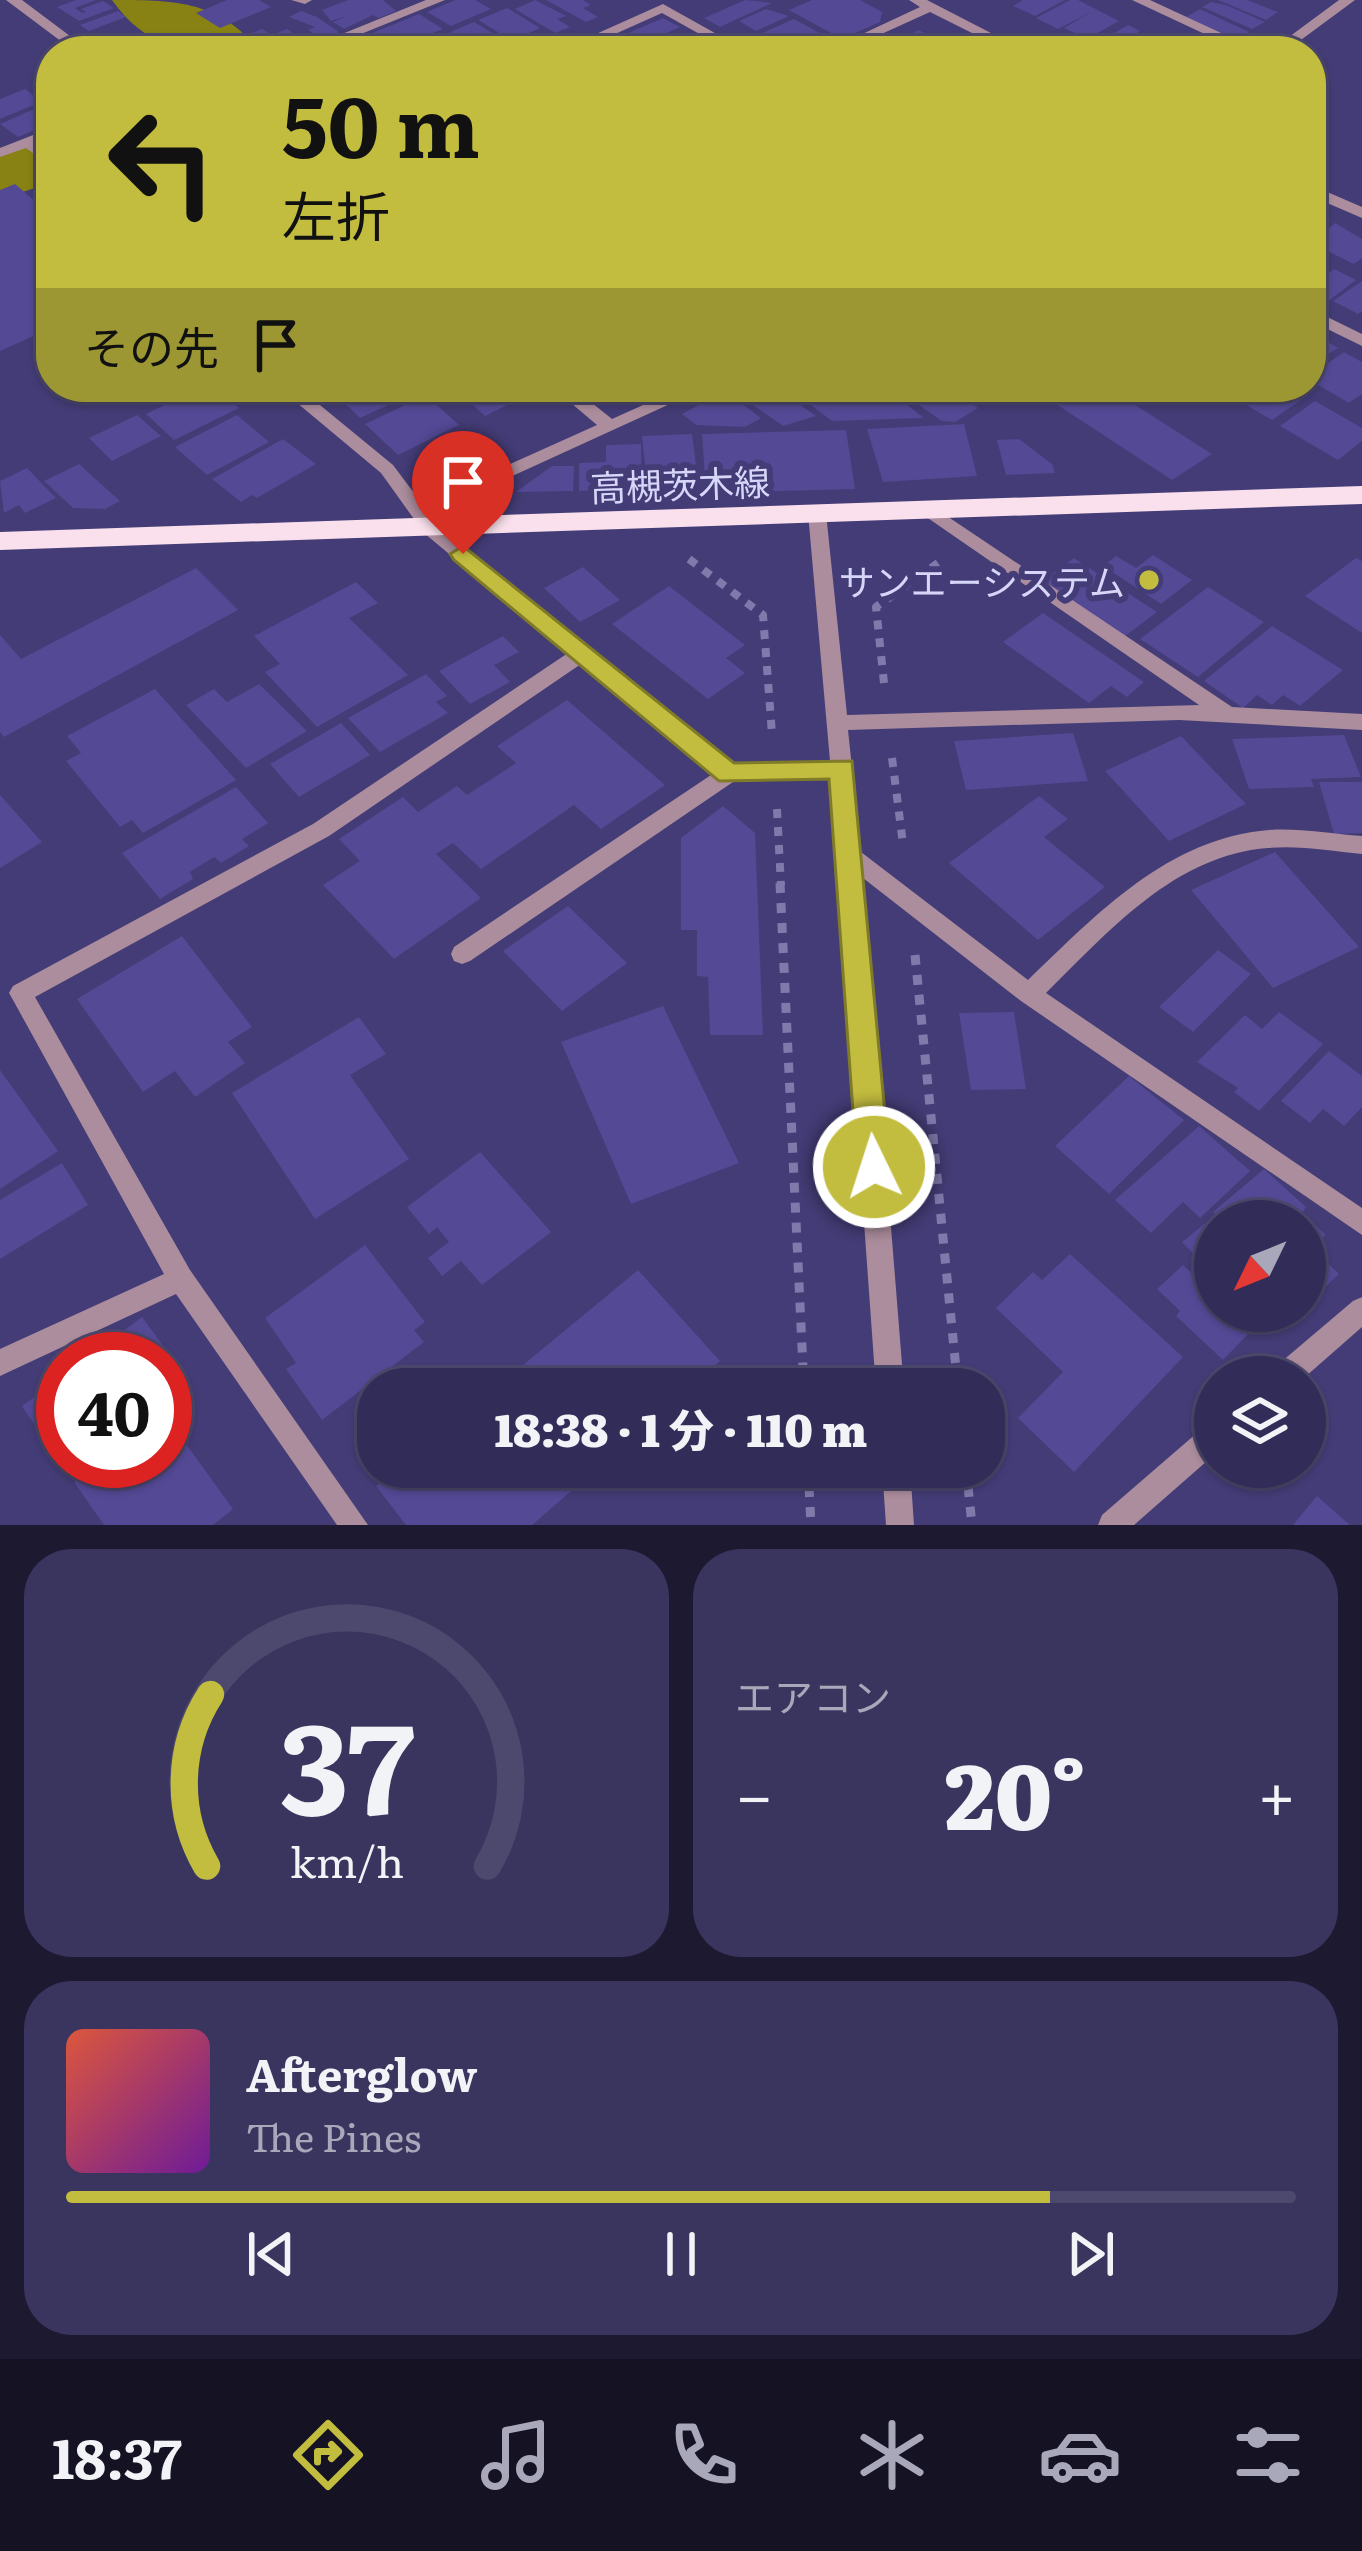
<!DOCTYPE html>
<html lang="ja">
<head>
<meta charset="utf-8">
<style>
	:root { --surface:#322d58; --page:#3a355e; --text:#f1f3f6; --muted:#a8a8ba; --line:#4d496e; --accent:#c3bd3f }
	body { margin:0; font-family:Literata,"Noto Sans JP",serif; background:var(--page); color:var(--text); height:100vh; display:flex; flex-direction:column; font-size:45px; white-space:nowrap }
	* { box-sizing:border-box; margin:0 }
	p { font-size:39px; color:var(--muted) }
	.icon { flex:none; width:66px; height:66px; fill:none; stroke:currentColor; stroke-width:2; stroke-linecap:round; stroke-linejoin:round }
	.map { position:relative; height:1525px; overflow:hidden }
	.side { display:flex; flex-direction:column; gap:24px; padding:24px; background:#1c1930; flex:1 }
	.side>* { flex:none }
	.hud { position:absolute; left:36px; top:36px; width:1290px; height:366px; border-radius:48px; box-shadow:0 3px 9px #0004,0 0 0 3px var(--line); background:#c3bd3f; color:#111; overflow:hidden }
	.needle { width:78px; rotate:227deg }
	.buttons { position:absolute; left:1194px; top:1200px; display:grid; gap:24px }
	.buttons a { display:grid; place-items:center; width:132px; height:132px; border-radius:50%; background:var(--surface); box-shadow:0 3px 9px #0004,0 0 0 3px var(--line); font-size:60px }
	.speed { position:absolute; left:36px; top:1332px; display:flex; gap:24px; font-size:60px; font-weight:700; text-align:center }
	.speed>* { display:grid; place-content:center; width:156px; height:156px; border-radius:50%; background:var(--surface); box-shadow:0 3px 9px #0004,0 0 0 3px var(--line); line-height:1 }
	.speed .limit { border:18px solid #d22; background:#fff; color:#111 }
	.pin { position:absolute; display:grid; place-items:center; width:102px; height:102px; color:#fff; margin:-123px -51px; border-radius:50% 50% 50% 0; rotate:-45deg; box-shadow:0 0 12px #0007 }
	.pin .icon { rotate:45deg }
	.me { position:absolute; width:132px; margin:-66px; rotate:356deg; stroke-linejoin:round; filter:drop-shadow(0 0 9px #0008) }
	.turn { display:flex; align-items:center; gap:42px; height:252px; padding:0 48px; font-size:54px }
	.turn .icon { width:156px; height:156px; stroke-width:2.5 }
	.turn b { display:block; font-size:84px; line-height:102px }
	.then { display:flex; align-items:center; height:114px; padding:0 48px; background:#0003; gap:24px; font-size:45px }
	.big { font-size:90px; font-weight:800; line-height:1.1 }
	.side .card { flex:1; display:flex; flex-direction:column; justify-content:center; gap:18px; min-width:0; padding:0 42px; border-radius:48px; background:var(--page) }
	.side .dial { align-items:center; gap:0 }
	.dial svg { height:312px; overflow:visible; fill:none; stroke:var(--line); stroke-width:7; stroke-linecap:round; text-anchor:middle }
	.dial text { fill:var(--text); stroke:none }
	.song { display:flex; align-items:center; gap:36px }
	.cover { width:144px; height:144px; border-radius:18px; background:linear-gradient(135deg,hsl(10 70% 55%),hsl(280 70% 35%)) }
	.played { height:12px; border-radius:6px; background:linear-gradient(90deg,var(--accent) 80%,var(--line) 80%) }
	.keys { display:flex; justify-content:space-around; direction:ltr }
	.heat { display:flex; justify-content:space-between; align-items:center; font-size:66px; direction:ltr }
	.side .tiles { flex:1; display:grid; gap:24px; grid-template-columns:1fr 1fr }
	.card:last-child { grid-column:span 2 }
	.trip { position:absolute; left:357px; top:1368px; width:648px; height:120px; border-radius:48px; background:var(--surface); box-shadow:0 3px 9px #0004,0 0 0 3px var(--line); font-weight:800; line-height:120px; text-align:center }
	.menu { display:flex; height:192px; justify-content:space-around; align-items:center; background:#141223; color:var(--muted) }
	.menu .icon { width:84px; height:84px }
	.menu .selected { color:var(--accent) }
	.menu b { font-size:54px; color:var(--text) }
	.map>svg:first-child { display:block }
	.lines { fill:none; stroke-linecap:round; stroke-linejoin:round }
	.river { fill:#878213; fill-rule:evenodd }
	.building { fill:#534995 }
	.path-far1 { stroke:#7f7aab; stroke-width:8; stroke-dasharray:9 9; stroke-linecap:butt }
	.path { stroke:#7f7aab; stroke-width:9; stroke-dasharray:10 10; stroke-linecap:butt }
	.minor { fill:#ac8d9d; fill-rule:evenodd }
	.major { fill:#f9e0ec; fill-rule:evenodd }
	.route { fill:#c3bd3f; stroke:#7f7b29; stroke-width:3 }
	.poi-dot { fill:#c3bd3f; stroke:#433c76; stroke-width:4.5 }
	.labels { text-anchor:middle; dominant-baseline:central; stroke-width:12; stroke-linejoin:round; paint-order:stroke }
	.street-label { font-size:36px; fill:#d7d6f9; stroke:#433c76 }
	.poi-label { font-size:36px; fill:#d7d6f9; stroke:#433c76; text-anchor:end }
</style>
</head>
<body>
<div class="map">
<svg width="1362" height="1525" viewBox="0 0 1362 1525">
	<rect width="100%" height="100%" fill="#433c76"/>
	<g class="lines">
		<path class="river" d="M 112,0 C 173,0 220,0 259,51 C 198,51 152,57 112,0 Z
			M 51,132 L 51,183 L 0,199 L 0,148 Z"/>
	</g>
	<path class="building" d="M 76,0 L 96,0 L 75,8 L 82,13 L 86,12 L 81,9 L 103,1 L 114,8 L 79,21 L 57,7 Z
		M 227,0 L 259,0 L 271,7 L 220,28 L 196,13 Z
		M 348,0 L 383,0 L 396,11 L 379,18 L 373,15 L 344,29 L 333,22 L 347,16 L 331,21 L 322,10 Z
		M 455,0 L 475,0 L 491,9 L 451,26 L 427,12 Z
		M 535,0 L 566,16 L 557,19 L 570,27 L 555,33 L 515,9 Z
		M 546,0 L 583,0 L 591,5 L 583,8 L 598,17 L 586,22 Z
		M 745,0 L 772,3 L 720,27 L 704,18 Z
		M 812,0 L 860,0 L 882,12 L 880,22 L 842,39 L 789,10 Z
		M 1023,0 L 1065,0 L 1035,16 L 1013,6 Z
		M 1070,0 L 1078,0 L 1119,21 L 1087,39 L 1064,28 L 1091,12 L 1058,29 L 1036,18 Z
		M 1218,0 L 1247,0 L 1278,12 L 1266,20 Z
		M 1211,2 L 1226,5 L 1265,22 L 1252,29 L 1202,7 Z
		M 507,8 L 540,28 L 525,35 L 533,39 L 519,45 L 478,20 Z
		M 766,9 L 789,16 L 756,31 L 739,21 Z
		M 1200,9 L 1249,32 L 1235,40 L 1186,17 Z
		M 118,11 L 126,17 L 89,31 L 80,25 Z
		M 301,11 L 317,17 L 339,32 L 324,39 L 308,30 L 315,27 L 289,17 Z
		M 419,14 L 443,29 L 388,51 L 328,51 Z
		M 663,18 L 680,27 L 629,50 L 612,40 Z
		M 794,19 L 831,39 L 803,51 L 760,51 L 744,41 Z
		M 474,22 L 509,43 L 480,51 L 450,32 Z
		M 1128,25 L 1140,31 L 1123,42 L 1141,33 L 1159,41 L 1140,51 L 1124,51 L 1100,41 Z
		M 262,29 L 272,35 L 287,29 L 303,40 L 285,51 L 258,51 L 239,38 Z
		M 919,30 L 956,51 L 877,48 Z
		M 672,34 L 687,43 L 669,51 L 634,51 Z
		M 442,36 L 456,42 L 471,51 L 423,51 L 415,46 Z
		M 25,89 L 41,102 L 0,119 L 0,99 Z
		M 41,106 L 51,113 L 51,123 L 18,137 L 0,124 Z
		M 15,184 L 51,215 L 51,328 L 0,351 L 0,190 Z
		M 1335,223 L 1362,239 L 1362,258 L 1354,264 L 1311,243 Z
		M 1334,269 L 1356,280 L 1323,305 L 1311,299 L 1311,286 Z
		M 1362,281 L 1362,311 L 1358,314 L 1333,301 Z
		M 1311,332 L 1338,348 L 1311,365 Z
		M 1344,352 L 1362,362 L 1362,394 L 1349,403 L 1311,381 L 1311,375 Z
		M 201,387 L 216,387 L 239,408 L 174,440 L 146,414 Z
		M 328,387 L 418,387 L 421,390 L 360,418 Z
		M 453,387 L 544,387 L 485,416 Z
		M 763,387 L 775,387 L 816,416 L 783,426 L 743,398 Z
		M 787,387 L 884,387 L 924,418 L 832,421 Z
		M 893,387 L 947,387 L 978,408 L 955,422 L 942,421 Z
		M 1030,387 L 1107,387 L 1212,454 L 1172,480 Z
		M 1262,387 L 1294,387 L 1308,395 L 1272,420 L 1241,402 Z
		M 725,391 L 761,418 L 745,427 L 696,425 L 682,414 Z
		M 426,395 L 459,425 L 398,455 L 365,424 Z
		M 1315,401 L 1362,428 L 1362,441 L 1338,460 L 1280,426 Z
		M 137,415 L 161,436 L 112,461 L 89,438 Z
		M 237,415 L 269,442 L 207,475 L 175,447 Z
		M 964,424 L 977,476 L 883,482 L 867,429 Z
		M 846,430 L 855,489 L 706,493 L 702,434 Z
		M 692,434 L 698,480 L 647,483 L 642,436 Z
		M 283,439 L 316,464 L 257,498 L 252,495 L 241,502 L 212,479 Z
		M 1019,439 L 1052,464 L 1055,473 L 1006,475 L 997,440 Z
		M 641,444 L 642,489 L 579,491 L 579,463 L 606,462 L 606,445 Z
		M 79,464 L 120,501 L 105,509 L 73,508 L 44,481 Z
		M 552,466 L 574,466 L 573,491 L 516,492 Z
		M 27,468 L 56,498 L 25,513 L 19,505 L 4,513 L 0,481 Z
		M 1153,555 L 1192,580 L 1161,604 L 1103,566 L 1116,556 L 1136,568 Z
		M 1074,558 L 1157,612 L 1124,637 L 1041,582 Z
		M 1356,558 L 1362,561 L 1362,633 L 1305,596 Z
		M 583,567 L 620,600 L 580,622 L 544,588 Z
		M 196,568 L 238,610 L 4,737 L 0,732 L 0,635 L 21,659 Z
		M 356,582 L 378,603 L 349,618 L 408,675 L 317,727 L 265,672 L 280,664 L 254,636 Z
		M 669,586 L 745,645 L 726,658 L 745,673 L 708,699 L 612,624 Z
		M 1208,587 L 1264,622 L 1198,677 L 1140,639 Z
		M 1043,613 L 1144,682 L 1127,697 L 1111,686 L 1089,703 L 1003,642 Z
		M 1272,626 L 1343,670 L 1300,706 L 1283,695 L 1272,705 L 1257,695 L 1243,708 L 1204,681 Z
		M 503,636 L 519,652 L 494,665 L 510,682 L 470,704 L 439,671 Z
		M 426,674 L 447,696 L 436,702 L 448,713 L 380,752 L 348,718 Z
		M 259,684 L 307,731 L 246,768 L 186,705 L 214,689 L 227,702 Z
		M 155,689 L 236,780 L 143,833 L 132,820 L 120,827 L 66,761 L 81,753 L 67,736 Z
		M 567,700 L 665,785 L 601,829 L 574,805 L 481,869 L 453,843 L 436,854 L 481,898 L 394,959 L 323,885 L 360,861 L 339,839 L 403,797 L 418,812 L 457,786 L 467,795 L 516,763 L 497,746 Z
		M 341,723 L 370,755 L 299,797 L 270,764 Z
		M 1073,733 L 1088,781 L 966,790 L 954,741 Z
		M 1344,735 L 1361,777 L 1311,779 L 1314,787 L 1249,789 L 1232,739 Z
		M 1181,736 L 1246,804 L 1169,841 L 1105,771 Z
		M 1319,782 L 1362,782 L 1362,833 L 1334,834 Z
		M 236,787 L 268,823 L 242,839 L 249,846 L 221,863 L 214,857 L 190,872 L 193,879 L 160,899 L 122,853 Z
		M 0,795 L 42,842 L 0,868 Z
		M 1039,796 L 1068,819 L 1044,837 L 1105,887 L 1038,940 L 949,863 Z
		M 723,806 L 755,833 L 763,1035 L 710,1035 L 708,977 L 697,976 L 697,930 L 681,930 L 681,838 Z
		M 1275,852 L 1359,947 L 1273,988 L 1191,890 Z
		M 568,906 L 627,963 L 562,1011 L 503,951 Z
		M 182,936 L 252,1027 L 228,1042 L 245,1063 L 195,1097 L 175,1071 L 143,1092 L 77,999 Z
		M 1218,950 L 1251,974 L 1193,1032 L 1159,1007 Z
		M 663,1006 L 739,1163 L 631,1204 L 561,1042 Z
		M 1014,1012 L 1026,1089 L 971,1090 L 959,1013 Z
		M 1279,1012 L 1323,1044 L 1259,1111 L 1234,1092 L 1238,1088 L 1197,1062 L 1245,1015 L 1262,1029 Z
		M 359,1017 L 386,1054 L 350,1075 L 409,1159 L 315,1219 L 232,1093 Z
		M 1329,1051 L 1362,1076 L 1362,1107 L 1344,1126 L 1323,1109 L 1310,1123 L 1281,1101 Z
		M 0,1070 L 58,1151 L 0,1189 Z
		M 1129,1076 L 1184,1120 L 1109,1194 L 1055,1146 Z
		M 1199,1126 L 1250,1171 L 1200,1218 L 1183,1202 L 1151,1233 L 1115,1200 Z
		M 480,1152 L 551,1232 L 482,1285 L 461,1261 L 442,1276 L 428,1258 L 449,1242 L 437,1227 L 429,1234 L 407,1207 Z
		M 62,1163 L 88,1205 L 0,1259 L 0,1200 Z
		M 1264,1169 L 1306,1207 L 1302,1213 L 1326,1235 L 1311,1247 L 1339,1274 L 1308,1303 L 1305,1221 L 1223,1221 L 1213,1212 Z
		M 1213,1217 L 1215,1219 L 1215,1276 L 1182,1242 Z
		M 365,1245 L 425,1322 L 414,1330 L 424,1342 L 322,1420 L 286,1369 L 296,1363 L 265,1318 Z
		M 1070,1254 L 1183,1357 L 1074,1472 L 1018,1418 L 1063,1372 L 996,1308 L 1033,1272 L 1042,1280 Z
		M 1183,1265 L 1215,1294 L 1215,1311 L 1233,1311 L 1253,1329 L 1223,1360 L 1176,1316 L 1180,1311 L 1157,1289 Z
		M 638,1270 L 720,1361 L 688,1389 L 494,1389 Z
		M 142,1317 L 190,1382 L 165,1401 L 165,1359 L 86,1359 Z
		M 63,1376 L 63,1461 L 87,1461 L 68,1475 L 22,1406 Z
		M 165,1415 L 233,1509 L 213,1525 L 104,1525 L 74,1482 L 101,1461 L 165,1461 Z
		M 399,1467 L 599,1467 L 532,1525 L 406,1525 L 376,1486 Z
		M 1317,1496 L 1350,1525 L 1293,1525 Z"/>
	<g class="lines">
		<path class="path-far1" d="M 689,559 L 763,615 L 772,734
			M 884,683 L 876,607 L 938,563
			M 892,758 L 903,844
			M 777,809 L 781,886"/>
		<path class="path" d="M 780,883 L 804,1389
			M 915,955 L 958,1389
			M 808,1467 L 811,1525
			M 966,1467 L 972,1525"/>
		<path class="minor" d="M 6,0 L 22,0 L 90,51 L 74,51 Z
			M 291,0 L 312,0 L 305,4 Z
			M 426,0 L 445,0 L 319,51 L 300,51 Z
			M 909,0 L 927,0 L 1026,51 L 1008,51 L 930,12 L 844,51 L 826,51 L 920,7 Z
			M 1132,0 L 1150,0 L 1260,51 L 1241,51 Z
			M 1339,0 L 1355,0 L 1286,51 L 1270,51 Z
			M 663,4 L 747,51 L 730,51 L 662,13 L 577,51 L 558,51 Z
			M 51,128 L 51,137 L 38,143 L 51,153 L 51,166 L 26,148 L 0,157 L 0,148 Z
			M 51,178 L 51,196 L 36,186 Z
			M 1311,185 L 1362,207 L 1362,218 L 1311,196 Z
			M 1311,309 L 1362,334 L 1362,346 L 1311,321 Z
			M 278,387 L 298,387 L 393,465 L 432,517 L 470,482 L 597,425 L 552,387 L 572,387 L 612,419 L 683,387 L 707,387 L 482,490 L 443,529 L 733,766 L 830,761 L 808,513 L 817,507 L 826,513 L 847,715 L 1199,705 L 922,514 L 920,510 L 922,506 L 929,504 L 1232,707 L 1362,714 L 1362,730 L 1179,720 L 848,730 L 861,852 L 1028,980 C 1097,914 1168,838 1269,830 C 1299,828 1331,834 1362,836 L 1362,854 C 1331,851 1299,845 1268,848 C 1175,855 1109,931 1046,993 L 1362,1208 L 1362,1235 L 1021,1001 L 863,878 L 904,1389 L 876,1389 L 832,777 L 733,782 L 470,961 L 462,964 L 454,961 L 451,954 L 454,947 L 714,773 L 581,664 L 329,836 L 35,997 L 190,1270 L 368,1525 L 337,1525 L 176,1294 L 0,1376 L 0,1349 L 164,1274 L 13,1000 L 9,993 L 13,986 L 313,824 L 568,653 L 424,533 L 381,473 Z
			M 1362,1297 L 1362,1327 L 1305,1377 L 1270,1377 L 1274,1368 L 1353,1301 Z
			M 1215,1422 L 1215,1454 L 1134,1525 L 1098,1525 L 1102,1515 L 1205,1426 Z
			M 882,1467 L 910,1467 L 914,1525 L 886,1525 Z"/>
		<path class="major" d="M 1362,486 L 1362,504 L 0,550 L 0,532 Z"/>
	</g>
	<path class="route" d="M 463,546 L 734,763 L 852,761 L 890,1167 L 885,1177 L 874,1182 L 862,1177 L 857,1167 L 829,779 L 719,781 L 454,560 L 450,554 Z"/>
	<circle class="poi-dot" cx="1149" cy="580" r="12"/>
	<g class="labels">
		<g class="street-label">
			<text transform="translate(680 483) rotate(-2)">高槻茨木線</text>
		</g>
		<g class="poi-label">
			<text x="1125" y="580">サンエーシステム</text>
		</g>
	</g>
</svg>
<div class="buttons">
<a><svg class="needle" viewBox="-14 -14 28 28"><path d="M0-13l5 13h-10z" fill="#e53935"/><path d="M0 13l5-13h-10z" fill="#a8a8ba"/></svg></a>
<a><svg class="icon" aria-label="layers" viewBox="0 0 24 24"><path d="M12 4l9 5-9 5-9-5zM3 14l9 5 9-5"/></svg></a>
</div>
<div class="speed"><div class="limit">40</div></div>
<div class="pin" style="left:463px;top:554px;background:#d93025"><svg class="icon" aria-label="arrive" viewBox="0 0 24 24"><path d="M6 21V4h12l-3 4 3 4H6"/></svg></div>
<svg class="me" style="left:874px;top:1167px" viewBox="-20 -20 40 40"><circle r="17" fill="#c3bd3f" stroke="#fff" stroke-width="3"/><path d="M0-11L8 9 0 5-8 9z" fill="#fff"/></svg>
<div class="trip">18:38 · 1 分 · 110 m</div>
<div class="hud">
<div class="turn"><svg class="icon" aria-label="left" viewBox="0 0 24 24"><path d="M17 20v-9H6M10 6l-5 5 5 5"/></svg><div><b>50 m</b>左折</div></div>
<div class="then">その先<svg class="icon" aria-label="arrive" viewBox="0 0 24 24"><path d="M6 21V4h12l-3 4 3 4H6"/></svg></div>
</div>
</div>
<section class="side">
<div class="tiles">
<div class="card dial"><svg viewBox="0 0 100 80">
<path d="M14 69A42 42 0 1 1 86 69"/>
<path d="M14 69A42 42 0 0 1 15 25" stroke="#c3bd3f"/>
<text x="50" y="56" font-size="32" font-weight="700">37</text>
<text x="50" y="72" font-size="11">km/h</text>
</svg></div>
<div class="card"><p>エアコン</p>
<div class="heat"><a>−</a><b class="big">20°</b><a>+</a></div>
</div>
<div class="card">
<div class="song"><i class="cover"></i><div><b>Afterglow</b><p>The Pines</p></div></div>
<div class="played"></div>
<div class="keys"><svg class="icon" aria-label="previous" viewBox="0 0 24 24"><path d="M18 5L8 12l10 7zM5 5v14"/></svg><svg class="icon" aria-label="pause" viewBox="0 0 24 24"><path d="M8 5v14M16 5v14"/></svg><svg class="icon" aria-label="next" viewBox="0 0 24 24"><path d="M6 5l10 7-10 7zM19 5v14"/></svg></div>
</div>
</div>
</section>
<nav class="menu">
<b>18:37</b>
<svg class="icon selected" aria-label="directions" viewBox="0 0 24 24"><path d="M12 3l9 9-9 9-9-9zM9 14v-3h6M13 9l2 2-2 2"/></svg>
<svg class="icon" aria-label="music" viewBox="0 0 24 24"><path d="M9 18V5l10-2v13"/><circle cx="6" cy="18" r="3"/><circle cx="16" cy="16" r="3"/></svg>
<svg class="icon" aria-label="phone" viewBox="0 0 24 24"><path d="M5 4h4l2 5-3 2q2 4 5 5l2-3 5 2v4C11 20 4 13 5 4z"/></svg>
<svg class="icon" aria-label="climate" viewBox="0 0 24 24"><path d="M12 3v18M4 7l16 10M4 17L20 7"/></svg>
<svg class="icon" aria-label="car" viewBox="0 0 24 24"><path d="M5 17H2v-5l4-1 3-4h7l3 4 3 1v5h-3M9 17h6M6 11h13"/><circle cx="7" cy="17" r="2"/><circle cx="17" cy="17" r="2"/></svg>
<svg class="icon" aria-label="filters" viewBox="0 0 24 24"><path d="M4 7h16M4 17h16"/><circle cx="9" cy="7" r="2"/><circle cx="15" cy="17" r="2"/></svg>
</nav>
</body>
</html>
